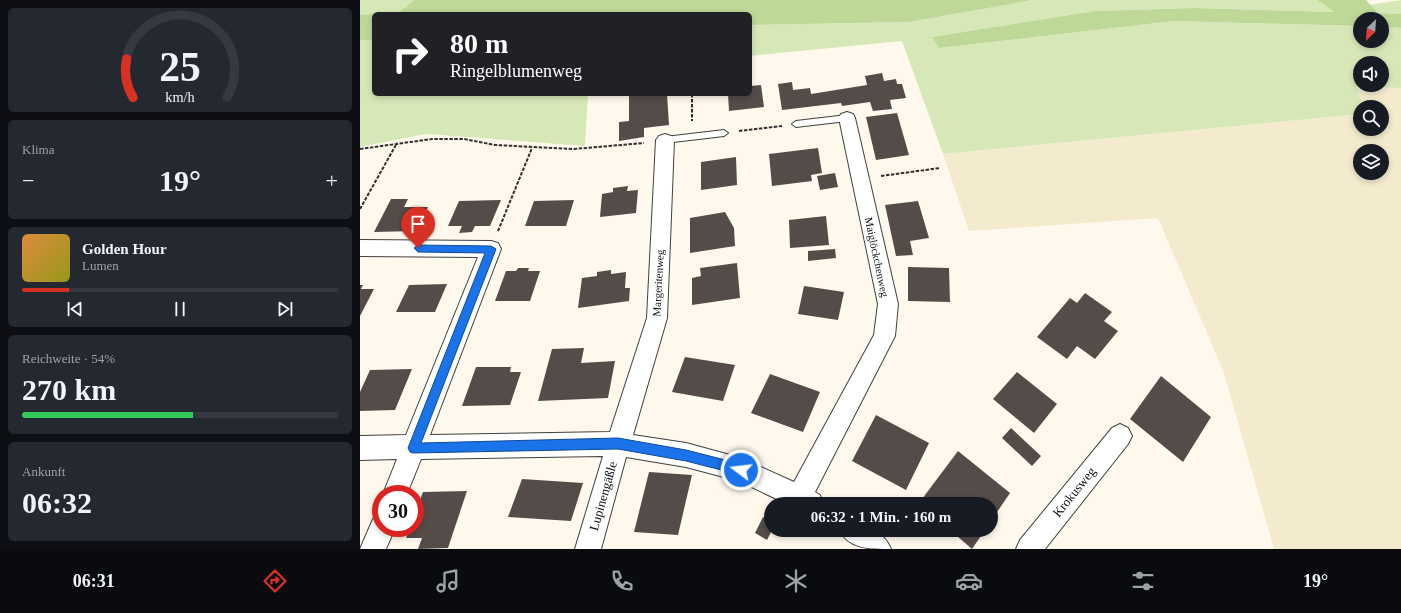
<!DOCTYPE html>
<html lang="de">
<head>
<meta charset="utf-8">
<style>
	:root { --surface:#171b24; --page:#242831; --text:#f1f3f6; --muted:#9ea1a6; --line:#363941; --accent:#d93025 }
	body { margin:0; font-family:"Times New Roman",serif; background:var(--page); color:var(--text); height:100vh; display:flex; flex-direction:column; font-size:15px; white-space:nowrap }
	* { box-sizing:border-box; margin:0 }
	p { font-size:13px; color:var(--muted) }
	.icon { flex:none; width:22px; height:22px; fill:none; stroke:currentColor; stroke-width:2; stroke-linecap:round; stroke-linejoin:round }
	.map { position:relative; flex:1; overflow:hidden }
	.sheet { display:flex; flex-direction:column; gap:8px; padding:8px; background:#0d0f14; width:360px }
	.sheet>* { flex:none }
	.banner { position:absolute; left:12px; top:12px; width:380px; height:84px; border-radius:6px; box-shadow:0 2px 6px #0003; background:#202124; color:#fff; overflow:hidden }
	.needle { width:26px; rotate:205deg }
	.controls { position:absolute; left:993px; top:12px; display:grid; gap:8px }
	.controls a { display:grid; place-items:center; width:36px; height:36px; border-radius:50%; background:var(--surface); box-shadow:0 2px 6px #0003; font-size:20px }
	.speed { position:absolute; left:12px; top:485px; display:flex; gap:8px; font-size:20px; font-weight:700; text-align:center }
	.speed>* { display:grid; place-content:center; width:52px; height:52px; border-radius:50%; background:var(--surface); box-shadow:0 2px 6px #0003; line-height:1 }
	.speed .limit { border:6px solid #d22; background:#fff; color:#111 }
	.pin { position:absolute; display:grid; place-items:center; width:34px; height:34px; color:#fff; margin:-41px -17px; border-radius:50% 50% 50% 0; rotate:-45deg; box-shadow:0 0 4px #0007 }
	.pin .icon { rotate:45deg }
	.me { position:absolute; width:44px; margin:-22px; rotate:285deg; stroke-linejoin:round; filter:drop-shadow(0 0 3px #0008) }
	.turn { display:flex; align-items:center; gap:14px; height:84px; padding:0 12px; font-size:18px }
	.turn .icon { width:52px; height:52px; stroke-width:2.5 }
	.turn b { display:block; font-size:28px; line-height:34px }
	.big { font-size:30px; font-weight:700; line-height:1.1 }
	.sheet .card { flex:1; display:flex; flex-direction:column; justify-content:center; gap:6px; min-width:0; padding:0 14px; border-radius:6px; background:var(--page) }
	.sheet .dial { align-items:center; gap:0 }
	.dial svg { height:104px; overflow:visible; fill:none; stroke:var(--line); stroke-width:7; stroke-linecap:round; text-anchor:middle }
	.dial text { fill:var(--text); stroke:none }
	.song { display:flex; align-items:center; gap:12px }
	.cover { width:48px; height:48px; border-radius:6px; background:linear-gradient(135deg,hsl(30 70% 55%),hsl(60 70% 35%)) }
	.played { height:4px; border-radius:2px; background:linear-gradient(90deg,var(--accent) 15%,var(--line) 15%) }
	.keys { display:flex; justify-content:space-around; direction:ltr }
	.heat { display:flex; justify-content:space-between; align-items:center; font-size:22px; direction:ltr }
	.charge { height:6px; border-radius:3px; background:linear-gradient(90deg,#34c759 54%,var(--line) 0) }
	.trip { position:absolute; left:404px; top:497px; width:234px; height:40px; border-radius:20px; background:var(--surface); box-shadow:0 2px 6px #0003; font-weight:700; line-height:40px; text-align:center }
	.dock { display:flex; height:64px; justify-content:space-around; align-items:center; background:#090b0e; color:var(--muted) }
	.dock .icon { width:28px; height:28px }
	.dock .on { color:var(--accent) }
	.dock b { font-size:18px; color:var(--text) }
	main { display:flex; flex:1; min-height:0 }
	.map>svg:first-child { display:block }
	.farmland { fill:#f4ebce; fill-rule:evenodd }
	.green { fill:#d7e8b8; fill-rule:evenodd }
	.forest { fill:#bdd897 }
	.building { fill:#554c49 }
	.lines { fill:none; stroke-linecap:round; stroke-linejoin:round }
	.lane-casing { stroke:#404040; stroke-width:2 }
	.street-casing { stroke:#404040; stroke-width:2 }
	.path { stroke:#2f2f2f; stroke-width:2; stroke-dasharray:3.5 1.5; stroke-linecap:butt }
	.lane { fill:#fff; fill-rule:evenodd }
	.street { fill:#fff; fill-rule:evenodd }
	.route { fill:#1a73e8; stroke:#114b97 }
	.labels { text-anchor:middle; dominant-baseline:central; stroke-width:4; stroke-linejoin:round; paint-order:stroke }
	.street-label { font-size:11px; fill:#0d0d0d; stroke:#fff }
	.near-street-label { font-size:13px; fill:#0d0d0d; stroke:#fff }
</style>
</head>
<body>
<main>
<section class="sheet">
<div class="card dial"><svg viewBox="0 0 100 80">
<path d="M14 69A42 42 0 1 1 86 69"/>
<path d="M14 69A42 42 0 0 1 9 39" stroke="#d93025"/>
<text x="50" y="56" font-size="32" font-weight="700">25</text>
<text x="50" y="72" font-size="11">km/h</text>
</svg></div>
<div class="card"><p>Klima</p>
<div class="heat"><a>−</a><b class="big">19°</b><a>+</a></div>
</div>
<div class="card">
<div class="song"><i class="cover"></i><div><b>Golden Hour</b><p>Lumen</p></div></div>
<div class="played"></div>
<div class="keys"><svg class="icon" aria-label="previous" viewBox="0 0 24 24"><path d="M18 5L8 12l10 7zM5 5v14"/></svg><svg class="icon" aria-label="pause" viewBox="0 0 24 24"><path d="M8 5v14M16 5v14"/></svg><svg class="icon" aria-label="next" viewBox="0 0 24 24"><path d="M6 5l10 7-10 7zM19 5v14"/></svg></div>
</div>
<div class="card"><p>Reichweite · 54%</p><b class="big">270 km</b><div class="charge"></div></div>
<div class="card"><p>Ankunft</p><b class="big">06:32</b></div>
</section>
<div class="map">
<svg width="1041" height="549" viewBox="0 0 1041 549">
	<rect width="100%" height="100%" fill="#fff9ed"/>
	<path class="farmland" d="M 996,87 L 1041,88 L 1041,549 L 914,549 L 864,373 L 798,218 L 609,231 L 583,154 L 1000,114 L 1000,129 L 1022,129 L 1022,107 L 1005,107 ZM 1000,151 L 1022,151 L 1022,173 L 1000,173 Z"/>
	<path class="green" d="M 0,0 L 54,0 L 37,14 L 0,15 Z
		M 673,0 L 957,0 L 976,12 L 833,8 L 735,11 L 572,37 L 579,48 L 814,21 L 1000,26 L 1000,41 L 1022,41 L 1022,27 L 1041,28 L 1041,88 L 996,87 L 1005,107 L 1000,107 L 1000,114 L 583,154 L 542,41 L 390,56 L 390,25 L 549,22 ZM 1000,63 L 1022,63 L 1022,85 L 1000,85 Z
		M 1041,0 L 1041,14 L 1017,13 L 1009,5 Z
		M 0,40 L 14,40 L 14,94 L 228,94 L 225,146 L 66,134 L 0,147 Z"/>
	<path class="forest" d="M 54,0 L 673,0 L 549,22 L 390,25 L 390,14 L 37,14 Z
		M 957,0 L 1006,0 L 1018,13 L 1041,14 L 1041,28 L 1022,27 L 1022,19 L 1000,19 L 1000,26 L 814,21 L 579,48 L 572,37 L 735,11 L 833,8 L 975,12 Z
		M 12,14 L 14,15 L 14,40 L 0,40 L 0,15 Z"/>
	<path class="building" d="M 522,73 L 524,81 L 536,79 L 537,84 L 542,84 L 546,98 L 530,100 L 532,109 L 513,111 L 510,102 L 482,106 L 481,103 L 422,110 L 418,84 L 432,82 L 433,90 L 450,88 L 451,94 L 507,85 L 505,76 Z
		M 401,85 L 404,107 L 369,111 L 368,94 L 390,94 L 390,86 Z
		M 286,94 L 307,94 L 309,125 L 284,128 L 284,137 L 259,141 L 259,122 L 269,121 L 269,96 Z
		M 537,113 L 549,155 L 516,160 L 506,117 Z
		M 458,148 L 462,173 L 451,175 L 452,181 L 412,186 L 409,154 Z
		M 376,157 L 377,185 L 341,190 L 341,162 Z
		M 475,173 L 478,187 L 460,190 L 457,176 Z
		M 268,186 L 267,191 L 278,190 L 276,213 L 240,217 L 242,194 L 253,192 L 253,188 Z
		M 31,199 L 48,199 L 44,207 L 68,207 L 56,231 L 14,232 Z
		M 141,200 L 130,226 L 115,226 L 112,232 L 99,233 L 102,226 L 88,226 L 99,201 Z
		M 214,200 L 206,226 L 165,226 L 174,201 Z
		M 558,201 L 569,238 L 550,241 L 553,255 L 536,256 L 525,205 Z
		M 365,212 L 374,228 L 375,246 L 330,253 L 330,218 Z
		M 466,216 L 469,245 L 430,248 L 429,220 Z
		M 475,249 L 476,258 L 448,261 L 448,251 Z
		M 377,263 L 380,298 L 332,305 L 332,278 L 341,276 L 340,268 Z
		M 548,267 L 589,268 L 590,302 L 548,301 Z
		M 158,268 L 169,268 L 168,271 L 180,271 L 170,301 L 135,301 L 146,271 L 156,271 Z
		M 251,270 L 251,274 L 266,272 L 265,288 L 270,288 L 269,301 L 218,308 L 222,278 L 237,276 L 237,272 Z
		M 87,284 L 75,312 L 36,312 L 49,285 Z
		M 0,285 L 3,285 L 1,289 L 14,289 L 0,316 Z
		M 444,286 L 484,292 L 478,320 L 438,314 Z
		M 725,293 L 752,312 L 744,321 L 758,331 L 735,359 L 717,346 L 707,359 L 677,337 L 710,298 L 717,303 Z
		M 224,348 L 221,363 L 255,361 L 248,398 L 178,401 L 192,349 Z
		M 325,357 L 375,365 L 363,401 L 312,392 Z
		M 116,367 L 151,367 L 150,372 L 161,372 L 150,405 L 102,406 Z
		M 52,369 L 35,410 L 0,411 L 0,392 L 10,370 Z
		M 657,372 L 697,404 L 674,433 L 633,399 Z
		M 410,374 L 460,392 L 443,432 L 391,413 Z
		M 801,376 L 851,417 L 823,462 L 770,419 Z
		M 516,415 L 569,443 L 546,490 L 492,461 Z
		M 651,428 L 681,456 L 672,466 L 642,438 Z
		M 598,451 L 650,493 L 631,521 L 631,504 L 559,503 Z
		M 289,472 L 332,475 L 318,535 L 274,532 Z
		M 162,479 L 223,483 L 211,521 L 148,517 Z
		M 107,491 L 88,548 L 58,549 L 62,538 L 46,538 L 50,528 L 55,528 L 55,514 L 63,492 Z
		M 403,517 L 411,522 L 412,530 L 407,540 L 395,533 Z
		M 590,530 L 625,530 L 612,549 Z"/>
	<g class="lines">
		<g class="lane-casing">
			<path id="lane" d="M 487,115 L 491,118 L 487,121 L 436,127 L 432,124 L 436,121 Z
				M 364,130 L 368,133 L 364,136 L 305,143 L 301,140 L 305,137 Z"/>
		</g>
		<g class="street-casing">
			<path id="street" d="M 487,112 L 493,114 L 495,118 L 538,304 L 535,336 L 455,492 L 460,495 L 463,504 L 427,504 L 379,481 L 326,467 L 266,457 L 241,549 L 215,549 L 243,456 L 61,459 L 47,494 L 23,494 L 37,459 L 0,460 L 0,436 L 46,435 L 118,257 L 0,256 L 0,240 L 131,241 L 138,243 L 141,249 L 70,435 L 250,432 L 287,318 L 296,140 L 299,136 L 305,134 L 311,136 L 314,140 L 307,318 L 273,435 L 326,443 L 381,458 L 434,482 L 514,335 L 518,304 L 479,118 L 481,114 Z
				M 760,424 L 768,428 L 772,436 L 768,444 L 685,549 L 656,549 L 660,540 L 752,428 Z
				M 21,516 L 21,528 L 35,528 L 26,549 L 0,549 L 13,519 Z
				M 479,530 C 501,530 521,525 531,549 C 509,549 489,549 479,530 Z"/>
		</g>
		<path class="path" d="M 332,94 L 332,121
			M 379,131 L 422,126
			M 0,149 L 72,139 L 104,139 L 135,145 L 214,149 L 284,143
			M 521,176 L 580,168
			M 0,209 L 37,143
			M 138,231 L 172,148"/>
		<use href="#lane" class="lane"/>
		<use href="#street" class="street"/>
	</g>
	<path class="route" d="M 58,245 L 131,246 L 136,249 L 61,443 L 258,438 L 326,450 L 381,464 L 385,466 L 387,470 L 385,474 L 381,475 L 326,461 L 258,449 L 53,453 L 50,452 L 48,448 L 125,253 L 58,252 L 54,248 Z"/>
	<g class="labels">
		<g class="street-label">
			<text transform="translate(517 257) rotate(78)">Maiglöckchenweg</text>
			<text transform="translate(298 283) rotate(-87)">Margeritenweg</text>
		</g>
		<g class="near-street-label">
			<text transform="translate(714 492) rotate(-51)">Krokusweg</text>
			<text transform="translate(243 496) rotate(-74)">Lupinengäßle</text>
		</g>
	</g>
</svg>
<div class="controls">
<a><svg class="needle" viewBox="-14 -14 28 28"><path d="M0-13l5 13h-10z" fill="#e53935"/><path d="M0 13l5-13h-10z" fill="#9ea1a6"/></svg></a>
<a><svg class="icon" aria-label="sound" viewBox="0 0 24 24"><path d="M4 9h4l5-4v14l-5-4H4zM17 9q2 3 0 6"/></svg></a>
<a><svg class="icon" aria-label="search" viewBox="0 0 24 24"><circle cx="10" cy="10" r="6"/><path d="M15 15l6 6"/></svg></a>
<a><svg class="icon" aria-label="layers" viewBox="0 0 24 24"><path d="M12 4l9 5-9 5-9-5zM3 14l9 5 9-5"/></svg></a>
</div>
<div class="speed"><div class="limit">30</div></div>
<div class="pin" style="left:58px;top:248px;background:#d93025"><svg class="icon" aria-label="arrive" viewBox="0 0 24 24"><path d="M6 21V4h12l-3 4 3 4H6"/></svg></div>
<svg class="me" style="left:381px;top:470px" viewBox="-20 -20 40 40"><circle r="17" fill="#1a73e8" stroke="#fff" stroke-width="3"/><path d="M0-11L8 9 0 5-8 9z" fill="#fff"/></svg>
<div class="trip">06:32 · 1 Min. · 160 m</div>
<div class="banner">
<div class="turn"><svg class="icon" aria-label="right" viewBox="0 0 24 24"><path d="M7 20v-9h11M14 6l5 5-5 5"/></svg><div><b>80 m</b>Ringelblumenweg</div></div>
</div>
</div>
</main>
<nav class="dock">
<b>06:31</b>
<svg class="icon on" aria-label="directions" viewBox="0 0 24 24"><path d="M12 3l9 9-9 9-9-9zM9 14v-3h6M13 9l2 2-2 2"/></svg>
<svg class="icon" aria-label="music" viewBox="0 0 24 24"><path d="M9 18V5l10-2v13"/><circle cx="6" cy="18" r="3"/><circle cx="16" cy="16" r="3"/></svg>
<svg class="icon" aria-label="phone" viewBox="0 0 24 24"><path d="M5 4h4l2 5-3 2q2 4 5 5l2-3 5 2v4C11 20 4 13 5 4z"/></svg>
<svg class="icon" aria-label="climate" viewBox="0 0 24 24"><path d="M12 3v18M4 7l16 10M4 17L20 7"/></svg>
<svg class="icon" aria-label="car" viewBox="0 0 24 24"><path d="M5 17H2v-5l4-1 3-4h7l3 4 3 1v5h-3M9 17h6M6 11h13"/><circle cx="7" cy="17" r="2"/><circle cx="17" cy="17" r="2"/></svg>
<svg class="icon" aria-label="filters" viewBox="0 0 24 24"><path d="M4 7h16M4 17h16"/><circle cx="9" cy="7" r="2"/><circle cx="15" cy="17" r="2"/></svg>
<b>19°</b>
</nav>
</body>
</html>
